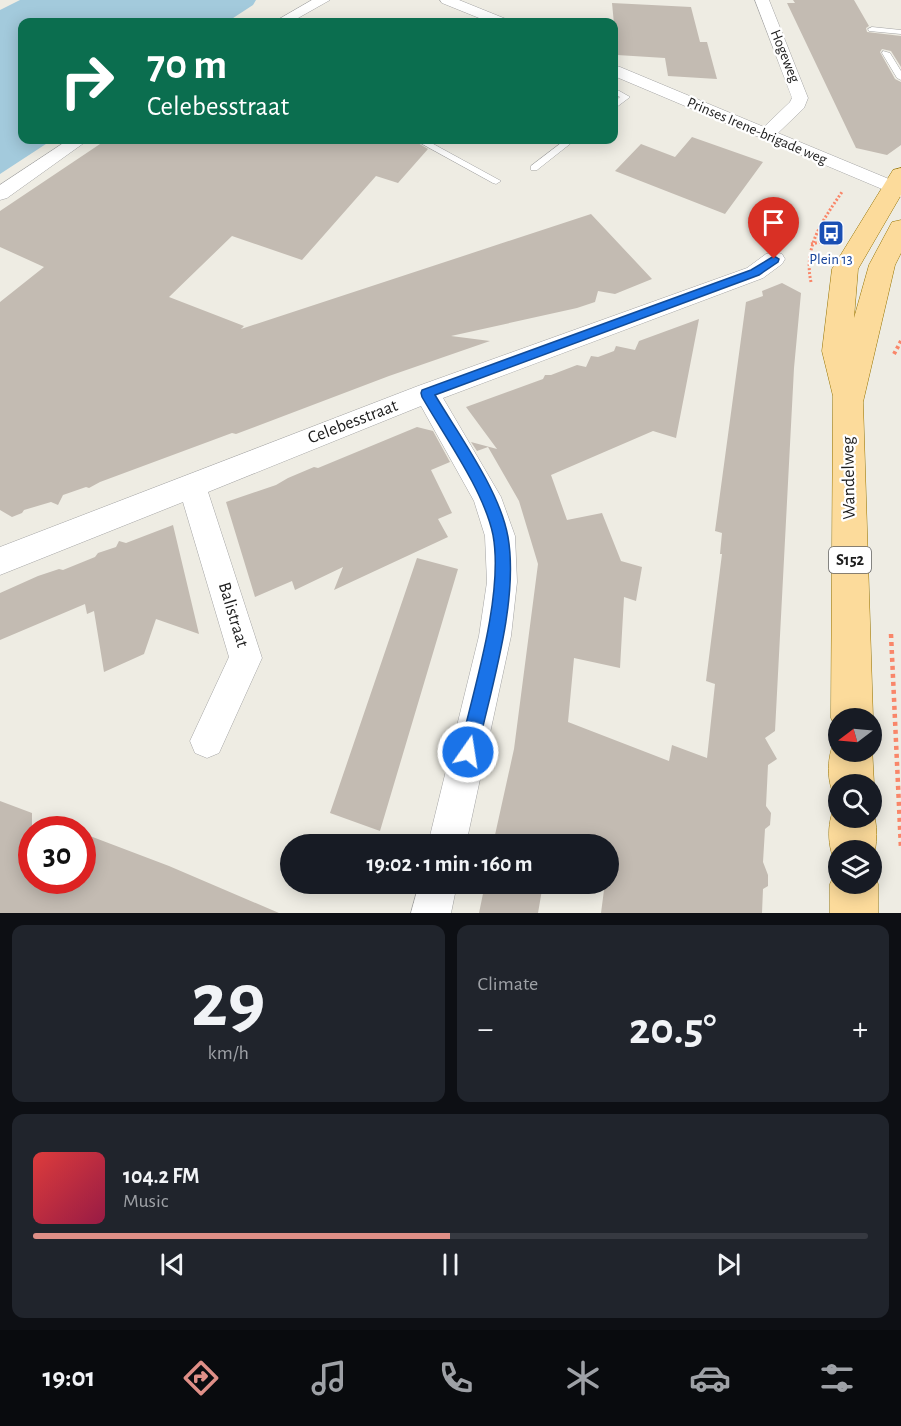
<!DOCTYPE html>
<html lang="en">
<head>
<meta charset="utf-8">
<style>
	:root { --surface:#171b24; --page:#20242c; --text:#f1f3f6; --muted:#9ea1a6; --line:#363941; --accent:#df8f87 }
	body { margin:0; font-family:"Alegreya Sans",sans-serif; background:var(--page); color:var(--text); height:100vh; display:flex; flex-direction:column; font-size:22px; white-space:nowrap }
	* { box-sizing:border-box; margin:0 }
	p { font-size:20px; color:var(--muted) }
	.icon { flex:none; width:33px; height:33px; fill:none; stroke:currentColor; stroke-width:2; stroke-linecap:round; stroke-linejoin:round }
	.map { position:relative; height:913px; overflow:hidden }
	.details { display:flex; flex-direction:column; gap:12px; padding:12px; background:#0d0f14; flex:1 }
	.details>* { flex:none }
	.guide { position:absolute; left:18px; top:18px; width:600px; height:126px; border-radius:12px; box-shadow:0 3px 15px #0003; background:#0b6e4f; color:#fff; overflow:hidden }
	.needle { width:39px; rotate:254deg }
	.buttons { position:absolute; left:828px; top:708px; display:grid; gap:12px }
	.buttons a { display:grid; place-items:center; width:54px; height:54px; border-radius:50%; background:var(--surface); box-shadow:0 3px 15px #0003; font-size:30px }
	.speed { position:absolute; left:18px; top:816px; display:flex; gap:12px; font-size:30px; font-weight:700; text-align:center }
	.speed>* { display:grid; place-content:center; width:78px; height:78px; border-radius:50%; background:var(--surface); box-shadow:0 3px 15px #0003; line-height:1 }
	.speed .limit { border:9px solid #d22; background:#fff; color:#111 }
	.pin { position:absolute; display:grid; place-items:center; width:51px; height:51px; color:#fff; margin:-62px -26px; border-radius:50% 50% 50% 0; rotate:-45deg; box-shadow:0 0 6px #0007 }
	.pin .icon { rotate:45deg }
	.me { position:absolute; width:66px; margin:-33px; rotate:13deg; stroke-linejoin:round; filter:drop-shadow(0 0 4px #0008) }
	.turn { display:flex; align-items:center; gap:21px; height:126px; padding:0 30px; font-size:27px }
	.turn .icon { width:78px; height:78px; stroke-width:2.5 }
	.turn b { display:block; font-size:42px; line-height:51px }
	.big { font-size:45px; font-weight:700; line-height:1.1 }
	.details .tile { flex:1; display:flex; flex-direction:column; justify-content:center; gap:9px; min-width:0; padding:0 21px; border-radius:12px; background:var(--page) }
	.details .dial { align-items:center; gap:0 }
	.dial b { font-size:78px; line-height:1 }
	.song { display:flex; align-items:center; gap:18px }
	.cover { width:72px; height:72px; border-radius:9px; background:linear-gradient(135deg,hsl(0 70% 55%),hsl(340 70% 35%)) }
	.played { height:6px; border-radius:3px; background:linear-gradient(90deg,var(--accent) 50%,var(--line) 50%) }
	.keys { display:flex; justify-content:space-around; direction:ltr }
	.heat { display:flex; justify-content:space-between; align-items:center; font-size:33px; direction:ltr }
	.details .tiles { flex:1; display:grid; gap:12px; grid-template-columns:1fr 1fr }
	.tile:last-child { grid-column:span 2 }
	.trip { position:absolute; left:280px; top:834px; width:339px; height:60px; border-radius:30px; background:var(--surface); box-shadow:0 3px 15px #0003; font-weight:700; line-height:60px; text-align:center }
	.menu { display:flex; height:96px; justify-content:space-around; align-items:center; background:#090b0e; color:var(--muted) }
	.menu .icon { width:42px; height:42px }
	.menu .selected { color:var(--accent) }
	.menu b { font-size:27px; color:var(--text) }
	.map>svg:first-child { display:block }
	.water { fill:#a3cadc }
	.building { fill:#c3bbb2 }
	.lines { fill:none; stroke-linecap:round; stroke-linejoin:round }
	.service-casing { stroke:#a4a4a4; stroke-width:1 }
	.minor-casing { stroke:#a4a4a4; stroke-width:1 }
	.primary-casing { stroke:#967300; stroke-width:1 }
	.path-far2 { stroke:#f98669; stroke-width:3; stroke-dasharray:2 2; stroke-linecap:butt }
	.path-far1 { stroke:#f98669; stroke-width:4; stroke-dasharray:3 3; stroke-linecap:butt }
	.path { stroke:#f98669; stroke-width:4.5; stroke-dasharray:4 4; stroke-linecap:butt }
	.service { fill:#fff; fill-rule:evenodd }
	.minor { fill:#fff; fill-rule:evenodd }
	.primary { fill:#fcdb9b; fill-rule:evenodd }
	.route { fill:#1a73e8; stroke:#114b97; stroke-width:1.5 }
	.labels { text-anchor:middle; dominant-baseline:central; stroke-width:4.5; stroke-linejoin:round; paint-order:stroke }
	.far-street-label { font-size:15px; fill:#1d1d1d; stroke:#fff }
	.far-transit-label { font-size:15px; fill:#164399; stroke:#fff }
	.shield { fill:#fff; stroke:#616161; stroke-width:1.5 }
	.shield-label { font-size:16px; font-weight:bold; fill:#1d1d1d }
	.street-label { font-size:18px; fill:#1d1d1d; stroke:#fff }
</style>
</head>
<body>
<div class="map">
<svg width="901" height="913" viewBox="0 0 901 913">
	<rect width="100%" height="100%" fill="#eeece3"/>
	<path class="water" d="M 20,0 L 256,0 L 253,5 L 227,22 L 22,22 L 22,140 L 52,140 L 0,174 L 0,10 Z"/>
	<path class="building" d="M 793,0 L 854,0 L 869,26 L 866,28 L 867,32 L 901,36 L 901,67 L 891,51 L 882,49 L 880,52 L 895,79 L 901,82 L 901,145 L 887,155 L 856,148 L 787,3 L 795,3 Z
		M 612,3 L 691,7 L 700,42 L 707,42 L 717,79 L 668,76 L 665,58 L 617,55 Z
		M 692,137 L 763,162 L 725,214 L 615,171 L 641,144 L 675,157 Z
		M 106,140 L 413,140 L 428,149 L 398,183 L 376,176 L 302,260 L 232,236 L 169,297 L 244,326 L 241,329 L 591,214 L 652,279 L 615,294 L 598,291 L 595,302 L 577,308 L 451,336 L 490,341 L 389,376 L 236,434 L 232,433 L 100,482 L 89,488 L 86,487 L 63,495 L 58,505 L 51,502 L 24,510 L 22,513 L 12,517 L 0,510 L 0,302 L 44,267 L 0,247 L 0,211 Z
		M 782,283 L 801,293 L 794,368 L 775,731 L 765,738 L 777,759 L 768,765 L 766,806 L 771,813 L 770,825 L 765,829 L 763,862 L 768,875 L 768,886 L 763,889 L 762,913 L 601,913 L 604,890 L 599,888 L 600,884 L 609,884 L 609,844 L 493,844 L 514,749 L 538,564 L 519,501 L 488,447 L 477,451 L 471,442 L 497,449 L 466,407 L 543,379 L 545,375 L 551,375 L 577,365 L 586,367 L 591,356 L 598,357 L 614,351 L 616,346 L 635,350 L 639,341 L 699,319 L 676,438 L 653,431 L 551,475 L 567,520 L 602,513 L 621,561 L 642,567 L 636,601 L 624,597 L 620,668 L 574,658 L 568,722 L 669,761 L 672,745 L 707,758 L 715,684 L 706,681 L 722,554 L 720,554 L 722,533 L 715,531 L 746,302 L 763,296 L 762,291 Z
		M 417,427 L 433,431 L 450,462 L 431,470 L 452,513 L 438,519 L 448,537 L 334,590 L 343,567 L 295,590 L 292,581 L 255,597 L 226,502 L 276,485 L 288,478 L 314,467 L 318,468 Z
		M 173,525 L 199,634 L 156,619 L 144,654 L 104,672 L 94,611 L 87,614 L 85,604 L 0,640 L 0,593 L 38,576 L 59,569 L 63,570 L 95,557 L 98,553 L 116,547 L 119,541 L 126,543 Z
		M 417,558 L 458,569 L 380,831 L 330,813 Z
		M 0,801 L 32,813 L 32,880 L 82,880 L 82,833 L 169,866 L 279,913 L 0,913 Z
		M 485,884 L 543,884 L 538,913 L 479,913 Z"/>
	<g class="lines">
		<g class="service-casing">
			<path id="service" d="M 872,27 L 901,30 L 901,34 L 869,31 L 868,29 Z
				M 883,51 L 890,53 L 901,71 L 901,80 L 897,78 L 882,53 Z
				M 614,88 L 630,97 L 614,109 L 614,102 L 620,97 L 614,94 Z
				M 415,140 L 426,140 L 501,181 L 496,184 L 493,183 Z
				M 565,140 L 575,140 L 537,170 L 531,170 L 531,166 Z"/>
		</g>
		<g class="minor-casing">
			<path id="minor" d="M 312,0 L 330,0 L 291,22 L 274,22 Z
				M 440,0 L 459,0 L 506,19 L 508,22 L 489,22 L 442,3 Z
				M 755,0 L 769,0 L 808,98 L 804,108 L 778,133 L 901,184 L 901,197 L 614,76 L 614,65 L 620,67 L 764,127 L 790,102 L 792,98 Z
				M 68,140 L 88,140 L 7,198 L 0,200 L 0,185 Z
				M 774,252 L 782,254 L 785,259 L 782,264 L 763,278 L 443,398 L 501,497 L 515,536 L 517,582 L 511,636 L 466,844 L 428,844 L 479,636 L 487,582 L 485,536 L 474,501 L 421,406 L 208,492 L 262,658 L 219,753 L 207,758 L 195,753 L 190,741 L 229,657 L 183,502 L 0,575 L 0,547 L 418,386 L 747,268 L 766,254 Z
				M 419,884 L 457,884 L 451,913 L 411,913 Z"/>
		</g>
		<g class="primary-casing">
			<path id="primary" d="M 901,168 L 901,195 L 858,269 L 854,318 L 869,265 L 892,222 L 901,220 L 901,253 L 895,265 L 863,402 L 873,718 L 872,722 L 872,718 L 838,718 L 838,733 L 831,718 L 833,396 L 822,351 L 832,269 L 893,170 Z
				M 838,736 L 838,752 L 872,752 L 872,747 L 874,784 L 872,790 L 872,784 L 838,784 L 838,801 C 825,786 826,751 838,736 Z
				M 838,801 L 838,818 L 872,818 L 872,808 C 878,824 878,845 872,861 L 872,850 L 838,850 L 838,884 L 872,884 L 872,869 L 878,884 L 878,913 L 830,913 L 830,884 L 838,867 C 826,849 826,818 838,801 Z"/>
		</g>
		<path class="path-far2" d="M 811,244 L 830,240
			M 811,282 C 803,247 823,220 842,192"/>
		<path class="path-far1" d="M 894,354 L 901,341"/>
		<path class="path" d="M 891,634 L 901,849"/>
		<use href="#service" class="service"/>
		<use href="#minor" class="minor"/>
		<use href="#primary" class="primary"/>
	</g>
	<path class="route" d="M 774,256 L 779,259 L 778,262 L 759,275 L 435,395 C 459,435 500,491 508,537 C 519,601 491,688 477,752 L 474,758 L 468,761 L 462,758 L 459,752 C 473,692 504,595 493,535 C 484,491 445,437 422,397 L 421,393 L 422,390 L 751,270 Z"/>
	<defs>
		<g id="bus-square" transform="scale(1.35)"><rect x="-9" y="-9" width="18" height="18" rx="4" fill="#1a4fb4" stroke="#fff"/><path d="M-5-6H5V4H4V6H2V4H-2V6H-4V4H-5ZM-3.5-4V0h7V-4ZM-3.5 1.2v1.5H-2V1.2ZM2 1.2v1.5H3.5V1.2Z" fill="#fff"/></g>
	</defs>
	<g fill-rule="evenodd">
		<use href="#bus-square" x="831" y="233"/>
	</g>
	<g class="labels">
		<g class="far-street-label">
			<text transform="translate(785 56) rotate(68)">Hogeweg</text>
			<text transform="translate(757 131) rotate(23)">Prinses Irene-brigade weg</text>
		</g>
		<g class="far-transit-label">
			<text x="831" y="259">Plein 13</text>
		</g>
		<rect class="shield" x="829" y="547" width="42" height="26" rx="4.5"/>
		<g class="shield-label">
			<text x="850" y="560">S152</text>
		</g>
		<g class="street-label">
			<text transform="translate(353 422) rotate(-21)">Celebesstraat</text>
			<text transform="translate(849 478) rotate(-91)">Wandelweg</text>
			<text transform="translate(233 615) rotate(73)">Balistraat</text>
		</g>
	</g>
</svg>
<div class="buttons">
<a><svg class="needle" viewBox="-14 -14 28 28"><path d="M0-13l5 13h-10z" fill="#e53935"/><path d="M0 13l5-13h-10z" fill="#9ea1a6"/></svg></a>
<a><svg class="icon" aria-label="search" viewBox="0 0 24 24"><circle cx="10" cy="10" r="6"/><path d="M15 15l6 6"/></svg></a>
<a><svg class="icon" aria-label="layers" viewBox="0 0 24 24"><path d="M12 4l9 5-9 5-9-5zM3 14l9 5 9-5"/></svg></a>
</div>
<div class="speed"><div class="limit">30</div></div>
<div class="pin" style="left:774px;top:259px;background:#d93025"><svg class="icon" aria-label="arrive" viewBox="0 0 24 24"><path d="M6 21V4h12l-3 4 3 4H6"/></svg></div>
<svg class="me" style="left:468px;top:752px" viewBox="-20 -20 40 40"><circle r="17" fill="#1a73e8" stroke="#fff" stroke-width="3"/><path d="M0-11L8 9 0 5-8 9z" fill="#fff"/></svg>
<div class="trip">19:02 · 1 min · 160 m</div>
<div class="guide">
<div class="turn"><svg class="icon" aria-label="right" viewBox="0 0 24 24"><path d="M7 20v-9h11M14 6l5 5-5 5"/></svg><div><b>70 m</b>Celebesstraat</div></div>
</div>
</div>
<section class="details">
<div class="tiles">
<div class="tile dial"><b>29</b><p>km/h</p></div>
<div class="tile"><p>Climate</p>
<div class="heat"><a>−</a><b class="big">20.5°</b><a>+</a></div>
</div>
<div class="tile">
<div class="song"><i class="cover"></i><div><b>104.2 FM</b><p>Music</p></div></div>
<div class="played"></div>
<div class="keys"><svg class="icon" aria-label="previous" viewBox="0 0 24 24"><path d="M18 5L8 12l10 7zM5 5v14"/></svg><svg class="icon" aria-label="pause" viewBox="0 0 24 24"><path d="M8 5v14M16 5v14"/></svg><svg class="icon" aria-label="next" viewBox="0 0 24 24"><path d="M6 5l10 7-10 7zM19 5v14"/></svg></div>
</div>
</div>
</section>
<nav class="menu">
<b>19:01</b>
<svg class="icon selected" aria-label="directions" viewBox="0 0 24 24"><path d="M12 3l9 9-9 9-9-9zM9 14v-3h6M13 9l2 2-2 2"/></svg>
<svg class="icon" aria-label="music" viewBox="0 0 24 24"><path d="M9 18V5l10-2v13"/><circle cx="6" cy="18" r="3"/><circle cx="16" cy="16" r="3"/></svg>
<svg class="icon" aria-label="phone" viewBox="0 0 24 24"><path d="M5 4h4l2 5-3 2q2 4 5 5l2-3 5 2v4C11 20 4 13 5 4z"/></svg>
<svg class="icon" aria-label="climate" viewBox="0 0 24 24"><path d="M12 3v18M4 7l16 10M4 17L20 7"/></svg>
<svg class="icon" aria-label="car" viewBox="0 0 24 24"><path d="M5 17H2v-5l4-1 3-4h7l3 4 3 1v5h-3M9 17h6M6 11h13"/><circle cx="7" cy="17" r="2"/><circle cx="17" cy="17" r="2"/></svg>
<svg class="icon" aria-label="filters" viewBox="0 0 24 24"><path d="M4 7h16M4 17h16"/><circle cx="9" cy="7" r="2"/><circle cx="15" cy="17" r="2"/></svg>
</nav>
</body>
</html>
